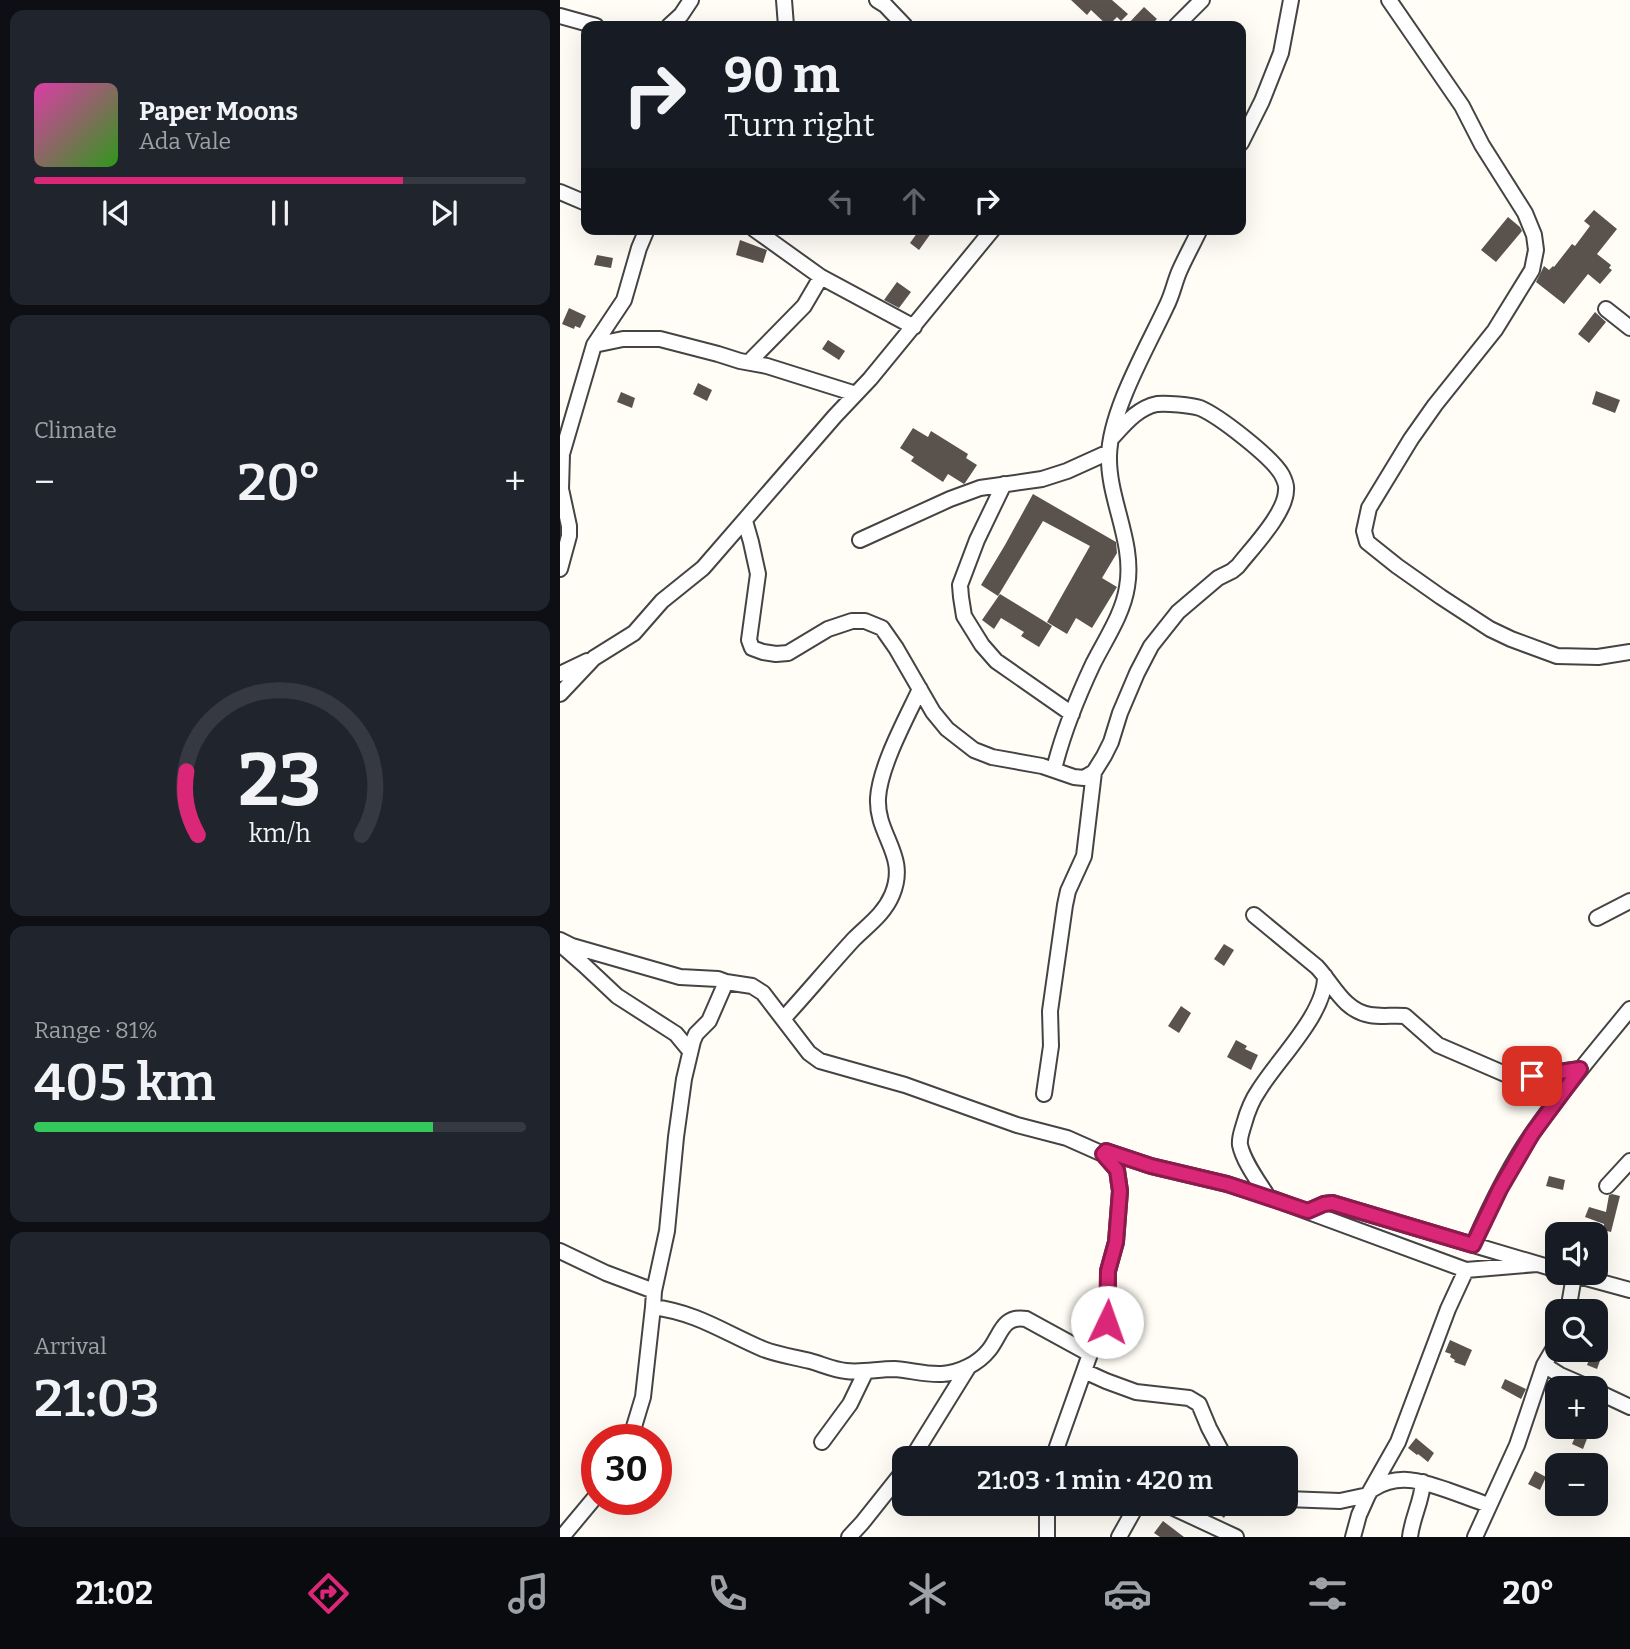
<!DOCTYPE html>
<html lang="en">
<head>
<meta charset="utf-8">
<style>
	:root { --surface:#171b24; --page:#20242c; --text:#f1f3f6; --muted:#9ea1a6; --line:#363941; --accent:#db2777 }
	body { margin:0; font-family:Bitter,serif; background:var(--page); color:var(--text); height:100vh; display:flex; flex-direction:column; font-size:26px; white-space:nowrap }
	* { box-sizing:border-box; margin:0 }
	p { font-size:23px; color:var(--muted) }
	.icon { flex:none; width:38px; height:38px; fill:none; stroke:currentColor; stroke-width:2; stroke-linecap:round; stroke-linejoin:round }
	.map { position:relative; flex:1; overflow:hidden }
	.drawer { display:flex; flex-direction:column; gap:10px; padding:10px; background:#0d0f14; width:560px }
	.drawer>* { flex:none }
	.banner { position:absolute; left:21px; top:21px; width:665px; height:214px; border-radius:14px; box-shadow:0 7px 28px #0002; background:#171b24; color:var(--text); overflow:hidden }
	.buttons { position:absolute; left:985px; top:1222px; display:grid; gap:14px }
	.buttons a { display:grid; place-items:center; width:63px; height:63px; border-radius:14px; background:var(--surface); box-shadow:0 7px 28px #0002; font-size:35px }
	.speed { position:absolute; left:21px; top:1424px; display:flex; gap:14px; font-size:35px; font-weight:700; text-align:center }
	.speed>* { display:grid; place-content:center; width:91px; height:91px; border-radius:50%; background:var(--surface); box-shadow:0 7px 28px #0002; line-height:1 }
	.speed .limit { border:10px solid #d22; background:#fff; color:#111 }
	.pin { position:absolute; display:grid; place-items:center; width:60px; height:60px; color:#fff; margin:-30px; border-radius:14px; box-shadow:0 4px 10px #0006 }
	.me { position:absolute; width:77px; margin:-38px; rotate:3deg; stroke-linejoin:round; filter:drop-shadow(0 0 5px #0008) }
	.turn { display:flex; align-items:center; gap:24px; height:147px; padding:0 28px; font-size:32px }
	.turn .icon { width:91px; height:91px; stroke-width:2.5 }
	.turn b { display:block; font-size:49px; line-height:60px }
	.lanes { display:flex; align-items:center; height:66px; padding:0 28px; background:#0003; justify-content:center; gap:35px; direction:ltr }
	.lanes .off { opacity:.35 }
	.big { font-size:52px; font-weight:600; line-height:1.1 }
	.drawer .tile { flex:1; display:flex; flex-direction:column; justify-content:center; gap:10px; min-width:0; padding:0 24px; border-radius:14px; background:var(--page) }
	.drawer .dial { align-items:center; gap:0 }
	.dial svg { height:182px; overflow:visible; fill:none; stroke:var(--line); stroke-width:7; stroke-linecap:round; text-anchor:middle }
	.dial text { fill:var(--text); stroke:none }
	.song { display:flex; align-items:center; gap:21px }
	.cover { width:84px; height:84px; border-radius:10px; background:linear-gradient(135deg,hsl(320 70% 55%),hsl(110 70% 35%)) }
	.played { height:7px; border-radius:4px; background:linear-gradient(90deg,var(--accent) 75%,var(--line) 75%) }
	.keys { display:flex; justify-content:space-around; direction:ltr }
	.heat { display:flex; justify-content:space-between; align-items:center; font-size:38px; direction:ltr }
	.charge { height:10px; border-radius:5px; background:linear-gradient(90deg,#34c759 81%,var(--line) 0) }
	.trip { position:absolute; left:332px; top:1446px; width:406px; height:70px; border-radius:14px; background:var(--surface); box-shadow:0 7px 28px #0002; font-weight:600; line-height:70px; text-align:center }
	.menu { display:flex; height:112px; justify-content:space-around; align-items:center; background:#090b0e; color:var(--muted) }
	.menu .icon { width:49px; height:49px }
	.menu .selected { color:var(--accent) }
	.menu b { font-size:32px; color:var(--text) }
	main { display:flex; flex:1; min-height:0 }
	.map>svg:first-child { display:block }
	.building { fill:#5a524d }
	.lines { fill:none; stroke-linecap:round; stroke-linejoin:round }
	.minor-casing { stroke:#444; stroke-width:18 }
	.minor { stroke:#fff; stroke-width:14 }
	.route-casing { stroke:#8e194d; stroke-width:18 }
	.route { stroke:#db2777; stroke-width:12 }
</style>
</head>
<body>
<main>
<section class="drawer">
<div class="tile">
<div class="song"><i class="cover"></i><div><b>Paper Moons</b><p>Ada Vale</p></div></div>
<div class="played"></div>
<div class="keys"><svg class="icon" aria-label="previous" viewBox="0 0 24 24"><path d="M18 5L8 12l10 7zM5 5v14"/></svg><svg class="icon" aria-label="pause" viewBox="0 0 24 24"><path d="M8 5v14M16 5v14"/></svg><svg class="icon" aria-label="next" viewBox="0 0 24 24"><path d="M6 5l10 7-10 7zM19 5v14"/></svg></div>
</div>
<div class="tile"><p>Climate</p>
<div class="heat"><a>−</a><b class="big">20°</b><a>+</a></div>
</div>
<div class="tile dial"><svg viewBox="0 0 100 80">
<path d="M14 69A42 42 0 1 1 86 69"/>
<path d="M14 69A42 42 0 0 1 9 41" stroke="#db2777"/>
<text x="50" y="56" font-size="32" font-weight="700">23</text>
<text x="50" y="72" font-size="11">km/h</text>
</svg></div>
<div class="tile"><p>Range · 81%</p><b class="big">405 km</b><div class="charge"></div></div>
<div class="tile"><p>Arrival</p><b class="big">21:03</b></div>
</section>
<div class="map">
<svg width="1070" height="1537" viewBox="0 0 1070 1537">
	<rect width="100%" height="100%" fill="#fffdf5"/>
	<path class="building" d="M 511,0 L 552,0 L 568,14 L 561,21 L 557,17 L 548,26 L 531,10 L 527,15 Z
		M 584,7 L 597,19 L 590,26 L 566,26 Z
		M 1034,210 L 1057,229 L 1037,254 L 1051,265 L 1049,268 L 1052,270 L 1040,284 L 1028,274 L 1004,304 L 976,282 L 984,266 L 989,270 L 993,266 L 994,267 L 1012,244 L 1015,246 L 1030,226 L 1024,221 Z
		M 948,217 L 960,227 L 962,231 L 936,262 L 921,250 Z
		M 360,229 L 374,229 L 359,250 L 350,243 Z
		M 180,240 L 207,250 L 203,263 L 176,255 Z
		M 37,255 L 53,258 L 51,268 L 34,265 Z
		M 337,282 L 351,292 L 339,308 L 324,300 Z
		M 9,308 L 26,316 L 20,328 L 15,326 L 14,329 L 2,324 Z
		M 1035,312 L 1046,322 L 1029,343 L 1018,334 Z
		M 268,340 L 285,351 L 279,360 L 262,349 Z
		M 138,383 L 152,390 L 147,401 L 133,394 Z
		M 1036,391 L 1060,400 L 1055,413 L 1032,404 Z
		M 61,392 L 75,398 L 72,408 L 57,402 Z
		M 353,428 L 368,437 L 371,431 L 408,454 L 406,458 L 417,465 L 405,483 L 404,484 L 388,474 L 383,482 L 351,461 L 354,457 L 340,448 Z
		M 473,494 L 556,542 L 557,553 L 542,578 L 557,587 L 532,628 L 516,618 L 507,634 L 487,622 L 530,546 L 483,521 L 438,596 L 421,585 L 445,545 Z
		M 440,594 L 492,626 L 479,647 L 461,636 L 464,632 L 441,618 L 434,629 L 422,620 Z
		M 664,944 L 674,950 L 664,966 L 654,959 Z
		M 621,1006 L 631,1013 L 619,1033 L 608,1026 Z
		M 676,1040 L 687,1046 L 685,1049 L 698,1055 L 691,1070 L 667,1057 Z
		M 989,1176 L 1005,1180 L 1003,1190 L 986,1186 Z
		M 1052,1194 L 1060,1196 L 1051,1232 L 1043,1230 L 1044,1224 L 1025,1217 L 1029,1207 L 1046,1212 L 1049,1195 Z
		M 890,1340 L 912,1350 L 905,1366 L 894,1362 L 895,1360 L 890,1357 L 891,1354 L 885,1352 Z
		M 1036,1343 L 1045,1347 L 1037,1369 L 1027,1365 L 1033,1349 L 1036,1349 Z
		M 945,1379 L 966,1389 L 961,1399 L 941,1388 Z
		M 1020,1426 L 1032,1426 L 1023,1449 L 1012,1444 Z
		M 856,1438 L 874,1453 L 868,1462 L 858,1454 L 857,1455 L 848,1448 Z
		M 975,1471 L 986,1477 L 980,1490 L 968,1484 Z
		M 645,1503 L 673,1503 L 664,1518 Z
		M 603,1521 L 624,1537 L 600,1537 L 594,1533 Z"/>
	<g class="lines">
		<g class="minor-casing">
			<path id="minor" d="M 224,0 L 226,26
				M 317,0 L 325,5 L 345,26
				M 829,0 L 902,106 L 922,145 L 965,213 L 974,235 L 976,250 L 972,270 L 935,330 L 875,405 L 851,439 L 809,508 L 804,531 L 807,542 L 837,566 L 881,597 L 930,629 L 951,639 L 997,656 L 1038,657 L 1070,652
				M 0,16 L 36,26
				M 109,26 L 121,15 L 131,0
				M 616,26 L 642,0
				M 681,143 L 702,101 L 721,53 L 731,0
				M 0,192 L 26,203
				M 194,229 L 261,277 L 354,327
				M 1046,309 L 1070,328
				M 34,345 L 63,339 L 100,339 L 158,354 L 180,361 L 207,366 L 296,394
				M 192,359 L 244,306 L 261,277
				M 444,484 L 417,540 L 400,585 L 401,597 L 404,616 L 422,645 L 436,661 L 512,714
				M 185,521 L 191,542 L 198,574 L 189,640 L 192,648 L 203,652 L 216,654 L 228,653 L 268,629 L 292,621 L 305,621 L 322,628 L 336,648 L 373,712 L 387,729 L 414,750 L 432,757 L 482,766 L 514,777 L 524,778 L 534,772 L 544,756 L 551,742 L 560,713 L 577,673 L 591,646 L 618,612 L 658,578 L 672,571 L 678,566 C 692,548 726,513 726,490 C 727,485 724,479 722,475 C 712,457 659,416 640,408 C 631,405 606,403 597,404 C 577,408 564,425 551,439
				M 300,540 L 390,499 L 420,488 L 482,479 L 507,471 L 549,452
				M 0,569 L 9,536 L 9,526 L 1,489 L 2,454 L 34,345 L 64,300 L 79,248 L 87,229
				M 0,674 L 27,661
				M 0,694 L 34,658 L 74,633 L 102,601 L 143,568 L 275,416 L 310,379 L 433,229
				M 494,769 C 503,733 517,698 533,664 C 545,640 563,614 567,587 C 575,542 548,500 549,456 C 550,411 587,348 606,307 C 612,296 614,284 619,272 C 625,258 633,244 640,229
				M 694,915 L 757,967 C 773,984 784,1011 810,1015 C 822,1017 833,1015 845,1016 L 878,1045 L 945,1074 L 972,1076 L 1020,1069
				M 1037,918 L 1070,901
				M 0,940 L 12,946 L 120,977 L 158,979 L 166,982 L 192,986 L 203,993 L 249,1053 L 260,1061 L 345,1085 L 457,1125 L 507,1138 L 543,1154 L 546,1151 L 591,1166 L 667,1184 L 708,1197 L 906,1270 L 977,1264
				M 0,944 L 24,965 L 57,996 L 116,1034 L 130,1051
				M 223,1019 C 247,993 270,965 294,939 C 308,925 324,914 332,895 C 349,855 316,836 318,798 C 320,766 346,719 360,689
				M 484,1094 L 491,1046 L 490,1011 L 505,905 L 508,891 L 524,856 L 534,772
				M 1047,1186 L 1070,1161
				M 708,1197 C 699,1182 684,1163 680,1145 C 679,1138 682,1131 684,1124 C 687,1113 692,1100 699,1090 C 718,1059 766,1013 765,976
				M 748,1211 L 764,1204 L 772,1203 L 998,1270
				M 913,1245 C 930,1206 949,1166 974,1131 C 1003,1089 1037,1049 1070,1009
				M 0,1251 L 46,1273 L 94,1291
				M 1004,1272 L 1070,1290
				M 93,1307 C 138,1313 163,1332 203,1349 C 218,1355 234,1357 250,1361 C 261,1364 274,1370 286,1371 C 302,1373 318,1369 334,1369 C 350,1370 366,1375 382,1374 C 399,1373 418,1364 429,1350 C 441,1335 442,1315 466,1319 L 530,1354
				M 1008,1311 L 1014,1276
				M 984,1365 L 1000,1375 L 1030,1388
				M 524,1371 L 546,1381 L 576,1392 L 629,1398 L 639,1404 L 649,1428 L 665,1458
				M 1036,1391 L 1070,1407
				M 70,1440 L 83,1397 L 93,1307 L 94,1291 L 107,1231 L 116,1137 L 124,1079 L 133,1041 L 136,1034 L 149,1021 L 166,982
				M 262,1442 L 290,1404 L 306,1371
				M 352,1458 L 409,1366
				M 493,1458 L 530,1354 L 543,1330 L 548,1315 L 548,1271 L 556,1242 L 560,1191 L 557,1170 L 543,1154
				M 813,1489 C 838,1473 861,1481 887,1490 C 901,1495 915,1500 928,1505
				M 726,1499 L 780,1501 L 808,1495
				M 487,1503 L 487,1537
				M 603,1503 L 676,1537
				M 2,1537 L 37,1495
				M 289,1537 L 302,1523 L 345,1469
				M 559,1537 L 578,1503
				M 793,1537 L 799,1515 L 808,1495 L 838,1442 L 888,1309 L 906,1270
				M 850,1537 C 852,1518 862,1501 863,1482
				M 915,1537 L 957,1445 L 984,1365 L 998,1341"/>
		</g>
		<use href="#minor" class="minor"/>
	</g>
	<g class="lines">
		<g class="route-casing">
			<path id="route" d="M 547,1322 L 548,1271 L 556,1242 L 560,1191 L 557,1170 L 543,1154 L 546,1151 L 591,1166 L 667,1184 L 748,1211 L 764,1204 L 772,1203 L 913,1245 L 940,1189 L 972,1134 L 1020,1069 L 972,1076"/>
		</g>
		<use href="#route" class="route"/>
	</g>
</svg>
<div class="buttons">
<a><svg class="icon" aria-label="sound" viewBox="0 0 24 24"><path d="M4 9h4l5-4v14l-5-4H4zM17 9q2 3 0 6"/></svg></a>
<a><svg class="icon" aria-label="search" viewBox="0 0 24 24"><circle cx="10" cy="10" r="6"/><path d="M15 15l6 6"/></svg></a>
<a>+</a>
<a>−</a>
</div>
<div class="speed"><div class="limit">30</div></div>
<div class="pin" style="left:972px;top:1076px;background:#d93025"><svg class="icon" aria-label="arrive" viewBox="0 0 24 24"><path d="M6 21V4h12l-3 4 3 4H6"/></svg></div>
<svg class="me" style="left:547px;top:1322px" viewBox="-20 -20 40 40"><circle r="19" fill="#fff"/><path d="M0-13L10 11 0 6-10 11z" fill="#db2777"/></svg>
<div class="trip">21:03 · 1 min · 420 m</div>
<div class="banner">
<div class="turn"><svg class="icon" aria-label="right" viewBox="0 0 24 24"><path d="M7 20v-9h11M14 6l5 5-5 5"/></svg><div><b>90 m</b>Turn right</div></div>
<div class="lanes"><svg class="icon off" aria-label="left" viewBox="0 0 24 24"><path d="M17 20v-9H6M10 6l-5 5 5 5"/></svg><svg class="icon off" aria-label="ahead" viewBox="0 0 24 24"><path d="M12 20V5M6 11l6-6 6 6"/></svg><svg class="icon" aria-label="right" viewBox="0 0 24 24"><path d="M7 20v-9h11M14 6l5 5-5 5"/></svg></div>
</div>
</div>
</main>
<nav class="menu">
<b>21:02</b>
<svg class="icon selected" aria-label="directions" viewBox="0 0 24 24"><path d="M12 3l9 9-9 9-9-9zM9 14v-3h6M13 9l2 2-2 2"/></svg>
<svg class="icon" aria-label="music" viewBox="0 0 24 24"><path d="M9 18V5l10-2v13"/><circle cx="6" cy="18" r="3"/><circle cx="16" cy="16" r="3"/></svg>
<svg class="icon" aria-label="phone" viewBox="0 0 24 24"><path d="M5 4h4l2 5-3 2q2 4 5 5l2-3 5 2v4C11 20 4 13 5 4z"/></svg>
<svg class="icon" aria-label="climate" viewBox="0 0 24 24"><path d="M12 3v18M4 7l16 10M4 17L20 7"/></svg>
<svg class="icon" aria-label="car" viewBox="0 0 24 24"><path d="M5 17H2v-5l4-1 3-4h7l3 4 3 1v5h-3M9 17h6M6 11h13"/><circle cx="7" cy="17" r="2"/><circle cx="17" cy="17" r="2"/></svg>
<svg class="icon" aria-label="filters" viewBox="0 0 24 24"><path d="M4 7h16M4 17h16"/><circle cx="9" cy="7" r="2"/><circle cx="15" cy="17" r="2"/></svg>
<b>20°</b>
</nav>
</body>
</html>
